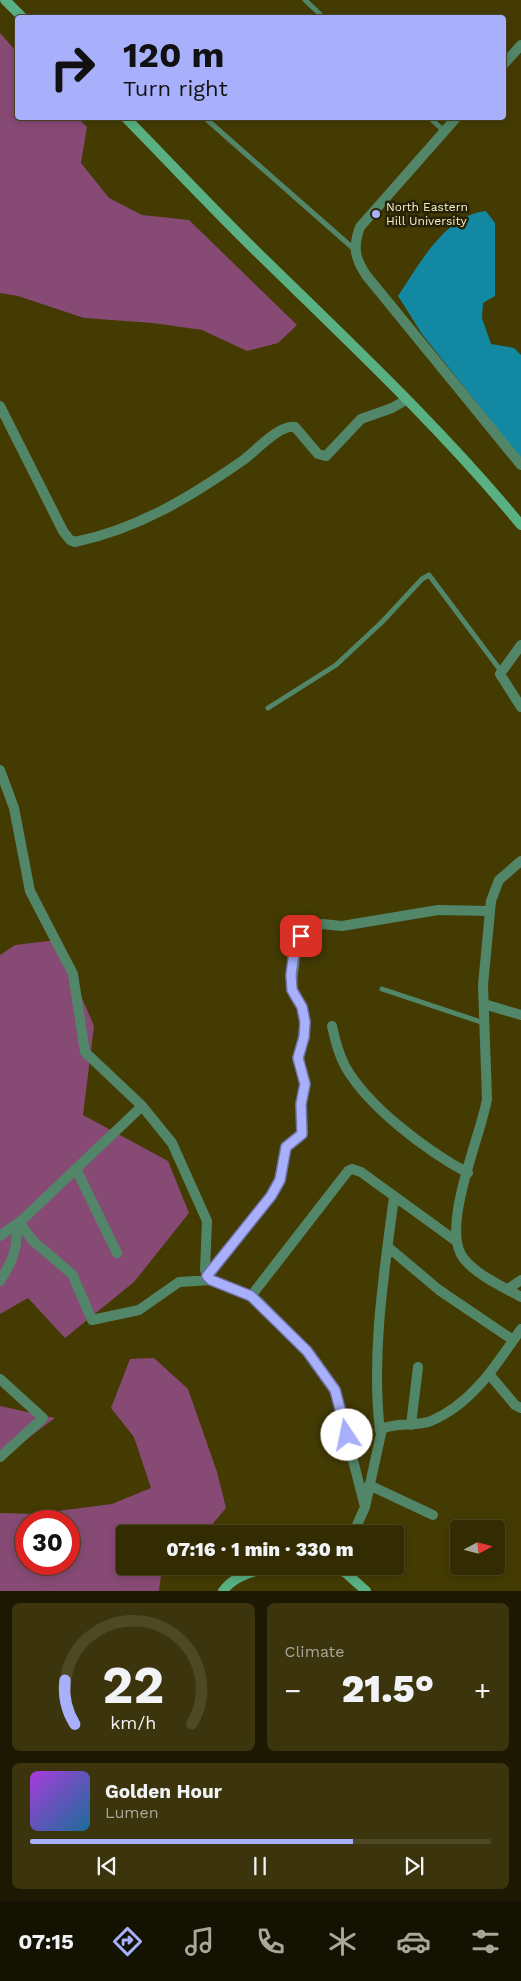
<!DOCTYPE html>
<html lang="en">
<head>
<meta charset="utf-8">
<style>
	:root { --surface:#332c02; --page:#3b340c; --text:#f1f3f6; --muted:#a9a799; --line:#4e4824; --accent:#a8b0fc }
	body { margin:0; font-family:"Work Sans",sans-serif; background:var(--page); color:var(--text); height:100vh; display:flex; flex-direction:column; font-size:19px; white-space:nowrap }
	* { box-sizing:border-box; margin:0 }
	p { font-size:16px; color:var(--muted) }
	.icon { flex:none; width:28px; height:28px; fill:none; stroke:currentColor; stroke-width:2; stroke-linecap:round; stroke-linejoin:round }
	.map { position:relative; height:1591px; overflow:hidden }
	.side { display:flex; flex-direction:column; gap:12px; padding:12px; background:#1c1801; flex:1 }
	.side>* { flex:none }
	.banner { position:absolute; left:15px; top:15px; width:491px; height:105px; border-radius:5px; box-shadow:0 2px 8px #0003,0 0 0 1px var(--line); background:#a8b0fc; color:#111; overflow:hidden }
	.needle { width:32px; rotate:83deg }
	.controls { position:absolute; left:450px; top:1520px; display:grid; gap:10px }
	.controls a { display:grid; place-items:center; width:55px; height:55px; border-radius:5px; background:var(--surface); box-shadow:0 2px 8px #0003,0 0 0 1px var(--line); font-size:25px }
	.speed { position:absolute; left:15px; top:1510px; display:flex; gap:10px; font-size:25px; font-weight:700; text-align:center }
	.speed>* { display:grid; place-content:center; width:65px; height:65px; border-radius:50%; background:var(--surface); box-shadow:0 2px 8px #0003,0 0 0 1px var(--line); line-height:1 }
	.speed .limit { border:8px solid #d22; background:#fff; color:#111 }
	.pin { position:absolute; display:grid; place-items:center; width:42px; height:42px; color:#fff; margin:-21px; border-radius:10px; box-shadow:0 2px 8px #0006 }
	.me { position:absolute; width:55px; margin:-28px; rotate:349deg; stroke-linejoin:round; filter:drop-shadow(0 0 4px #0008) }
	.turn { display:flex; align-items:center; gap:18px; height:105px; padding:0 25px; font-size:22px }
	.turn .icon { width:65px; height:65px; stroke-width:2.5 }
	.turn b { display:block; font-size:35px; line-height:42px }
	.big { font-size:38px; font-weight:800; line-height:1.1 }
	.side .widget { flex:1; display:flex; flex-direction:column; justify-content:center; gap:8px; min-width:0; padding:0 18px; border-radius:8px; background:var(--page) }
	.side .dial { align-items:center; gap:0 }
	.dial svg { height:130px; overflow:visible; fill:none; stroke:var(--line); stroke-width:7; stroke-linecap:round; text-anchor:middle }
	.dial text { fill:var(--text); stroke:none }
	.song { display:flex; align-items:center; gap:15px }
	.cover { width:60px; height:60px; border-radius:8px; background:linear-gradient(135deg,hsl(280 70% 55%),hsl(200 70% 35%)) }
	.played { height:5px; border-radius:2px; background:linear-gradient(90deg,var(--accent) 70%,var(--line) 70%) }
	.keys { display:flex; justify-content:space-around; direction:ltr }
	.heat { display:flex; justify-content:space-between; align-items:center; font-size:28px; direction:ltr }
	.side .tiles { flex:1; display:grid; gap:12px; grid-template-columns:1fr 1fr }
	.widget:last-child { grid-column:span 2 }
	.trip { position:absolute; left:116px; top:1525px; width:288px; height:50px; border-radius:5px; background:var(--surface); box-shadow:0 2px 8px #0003,0 0 0 1px var(--line); font-weight:800; line-height:50px; text-align:center }
	.tabs { display:flex; height:80px; justify-content:space-around; align-items:center; background:#141201; color:var(--muted) }
	.tabs .icon { width:35px; height:35px }
	.tabs .current { color:var(--accent) }
	.tabs b { font-size:22px; color:var(--text) }
	.map>svg:first-child { display:block }
	.forest { fill:#874a75; fill-rule:evenodd }
	.water { fill:#1288a3 }
	.lines { fill:none; stroke-linecap:round; stroke-linejoin:round }
	.lane { stroke:#528669; stroke-width:5 }
	.street { stroke:#528669; stroke-width:10 }
	.secondary { stroke:#59b082; stroke-width:10 }
	.route-casing { stroke:#6d72a4; stroke-width:12 }
	.route { stroke:#a8b0fc; stroke-width:9 }
	.poi-dot { fill:#a8b0fc; stroke:#272206; stroke-width:2 }
	.labels { text-anchor:middle; dominant-baseline:central; stroke-width:5; stroke-linejoin:round; paint-order:stroke }
	.poi-label { font-size:12px; fill:#f7f1cf; stroke:#272206; text-anchor:start }
</style>
</head>
<body>
<div class="map">
<svg width="521" height="1591" viewBox="0 0 521 1591">
	<rect width="100%" height="100%" fill="#443b03"/>
	<path class="forest" d="M 0,33 L 17,52 L 18,118 L 78,118 L 87,127 L 81,163 L 109,198 L 142,215 L 189,220 L 297,325 L 278,343 L 247,351 L 202,330 L 153,323 L 84,318 L 18,296 L 0,293 Z
		M 57,940 L 94,1026 L 83,1115 L 168,1161 L 189,1213 L 134,1282 L 65,1338 L 28,1298 L 0,1314 L 0,955 L 15,945 Z
		M 154,1358 L 188,1389 L 217,1472 L 226,1508 L 204,1534 L 125,1534 L 125,1566 L 174,1566 L 161,1576 L 159,1591 L 0,1591 L 0,1513 L 34,1514 L 112,1504 L 151,1488 L 134,1437 L 111,1408 L 130,1359 ZM 69,1521 L 69,1564 L 26,1564 L 26,1521 Z
		M 0,1406 L 55,1418 L 0,1459 Z"/>
	<path class="water" d="M 486,211 L 495,223 L 495,296 L 483,303 L 482,318 L 491,344 L 514,348 L 521,355 L 521,459 L 422,334 L 398,296 C 419,265 445,215 486,211 Z"/>
	<g class="lines">
		<path class="lane" d="M 305,0 L 324,18
			M 205,118 L 354,249
			M 430,118 L 444,131
			M 268,708 L 336,665 L 382,622 L 422,579 L 429,575 L 501,671
			M 382,989 L 484,1023"/>
		<path class="street" d="M 504,64 L 521,45
			M 456,118 L 360,227 C 353,246 354,257 366,275 L 521,465
			M 0,406 L 63,531 L 70,540 L 75,542 C 138,529 190,497 242,461 C 255,452 279,424 295,427 L 318,454 L 326,456 L 361,419 L 392,408 L 406,400
			M 521,645 L 500,674 L 521,707
			M 0,770 L 14,808 L 30,891 L 73,974 L 85,1052 L 142,1106 L 172,1143 L 207,1221 L 205,1270 L 211,1280 L 251,1296 L 259,1302 L 307,1351 L 335,1390 L 365,1507
			M 521,861 L 499,880 L 491,901 L 483,985 L 487,1099 C 481,1136 439,1229 464,1259 C 478,1276 502,1286 521,1297
			M 484,1004 L 521,1015
			M 332,1026 C 335,1040 338,1053 345,1066 C 368,1107 427,1151 468,1173
			M 76,1169 L 117,1253
			M 19,1222 L 33,1241 L 72,1274 L 92,1320 L 139,1310 L 179,1282 L 211,1280
			M 0,1236 L 22,1220 L 142,1106
			M 388,1247 L 439,1290 L 513,1340
			M 207,1276 L 271,1196 L 279,1180 L 286,1147 L 302,1133 L 301,1103 L 305,1084 L 298,1058 L 304,1037 L 305,1022 L 302,1007 L 294,995 L 292,983 L 297,940 L 322,924 L 342,926 L 438,910 L 490,911
			M 0,1281 C 12,1262 19,1247 16,1225
			M 508,1289 L 521,1280
			M 251,1296 L 348,1171 L 352,1169 L 361,1172 L 456,1241
			M 489,1374 L 515,1405 L 521,1408
			M 0,1379 L 43,1418 L 0,1457
			M 411,1425 L 418,1367
			M 380,1431 C 371,1354 384,1273 394,1197
			M 369,1485 L 433,1515
			M 353,1534 L 365,1507 L 382,1429 C 396,1422 415,1427 431,1421 C 472,1404 497,1364 521,1329"/>
		<path class="secondary" d="M 5,0 L 23,18
			M 126,118 C 170,163 213,209 258,253 C 348,341 441,428 521,525
			M 333,1566 L 346,1573 L 366,1591
			M 223,1591 C 234,1575 256,1571 273,1566"/>
	</g>
	<g class="lines">
		<g class="route-casing">
			<path id="route" d="M 301,936 L 295,945 L 291,975 L 292,990 L 302,1007 L 305,1022 L 304,1037 L 298,1058 L 305,1084 L 301,1104 L 302,1134 L 286,1147 L 280,1180 L 271,1196 L 207,1276 L 211,1280 L 251,1296 L 307,1351 L 335,1390 L 347,1435"/>
		</g>
		<use href="#route" class="route"/>
	</g>
	<circle class="poi-dot" cx="376" cy="214" r="5"/>
	<g class="labels">
		<g class="poi-label">
			<text x="386" y="207">North Eastern<tspan x="386" dy="14">Hill University</tspan></text>
		</g>
	</g>
</svg>
<div class="controls">
<a><svg class="needle" viewBox="-14 -14 28 28"><path d="M0-13l5 13h-10z" fill="#e53935"/><path d="M0 13l5-13h-10z" fill="#a9a799"/></svg></a>
</div>
<div class="speed"><div class="limit">30</div></div>
<div class="pin" style="left:301px;top:936px;background:#d93025"><svg class="icon" aria-label="arrive" viewBox="0 0 24 24"><path d="M6 21V4h12l-3 4 3 4H6"/></svg></div>
<svg class="me" style="left:347px;top:1435px" viewBox="-20 -20 40 40"><circle r="19" fill="#fff"/><path d="M0-13L10 11 0 6-10 11z" fill="#a8b0fc"/></svg>
<div class="trip">07:16 · 1 min · 330 m</div>
<div class="banner">
<div class="turn"><svg class="icon" aria-label="right" viewBox="0 0 24 24"><path d="M7 20v-9h11M14 6l5 5-5 5"/></svg><div><b>120 m</b>Turn right</div></div>
</div>
</div>
<section class="side">
<div class="tiles">
<div class="widget dial"><svg viewBox="0 0 100 80">
<path d="M14 69A42 42 0 1 1 86 69"/>
<path d="M14 69A42 42 0 0 1 8 42" stroke="#a8b0fc"/>
<text x="50" y="56" font-size="32" font-weight="700">22</text>
<text x="50" y="72" font-size="11">km/h</text>
</svg></div>
<div class="widget"><p>Climate</p>
<div class="heat"><a>−</a><b class="big">21.5°</b><a>+</a></div>
</div>
<div class="widget">
<div class="song"><i class="cover"></i><div><b>Golden Hour</b><p>Lumen</p></div></div>
<div class="played"></div>
<div class="keys"><svg class="icon" aria-label="previous" viewBox="0 0 24 24"><path d="M18 5L8 12l10 7zM5 5v14"/></svg><svg class="icon" aria-label="pause" viewBox="0 0 24 24"><path d="M8 5v14M16 5v14"/></svg><svg class="icon" aria-label="next" viewBox="0 0 24 24"><path d="M6 5l10 7-10 7zM19 5v14"/></svg></div>
</div>
</div>
</section>
<nav class="tabs">
<b>07:15</b>
<svg class="icon current" aria-label="directions" viewBox="0 0 24 24"><path d="M12 3l9 9-9 9-9-9zM9 14v-3h6M13 9l2 2-2 2"/></svg>
<svg class="icon" aria-label="music" viewBox="0 0 24 24"><path d="M9 18V5l10-2v13"/><circle cx="6" cy="18" r="3"/><circle cx="16" cy="16" r="3"/></svg>
<svg class="icon" aria-label="phone" viewBox="0 0 24 24"><path d="M5 4h4l2 5-3 2q2 4 5 5l2-3 5 2v4C11 20 4 13 5 4z"/></svg>
<svg class="icon" aria-label="climate" viewBox="0 0 24 24"><path d="M12 3v18M4 7l16 10M4 17L20 7"/></svg>
<svg class="icon" aria-label="car" viewBox="0 0 24 24"><path d="M5 17H2v-5l4-1 3-4h7l3 4 3 1v5h-3M9 17h6M6 11h13"/><circle cx="7" cy="17" r="2"/><circle cx="17" cy="17" r="2"/></svg>
<svg class="icon" aria-label="filters" viewBox="0 0 24 24"><path d="M4 7h16M4 17h16"/><circle cx="9" cy="7" r="2"/><circle cx="15" cy="17" r="2"/></svg>
</nav>
</body>
</html>
